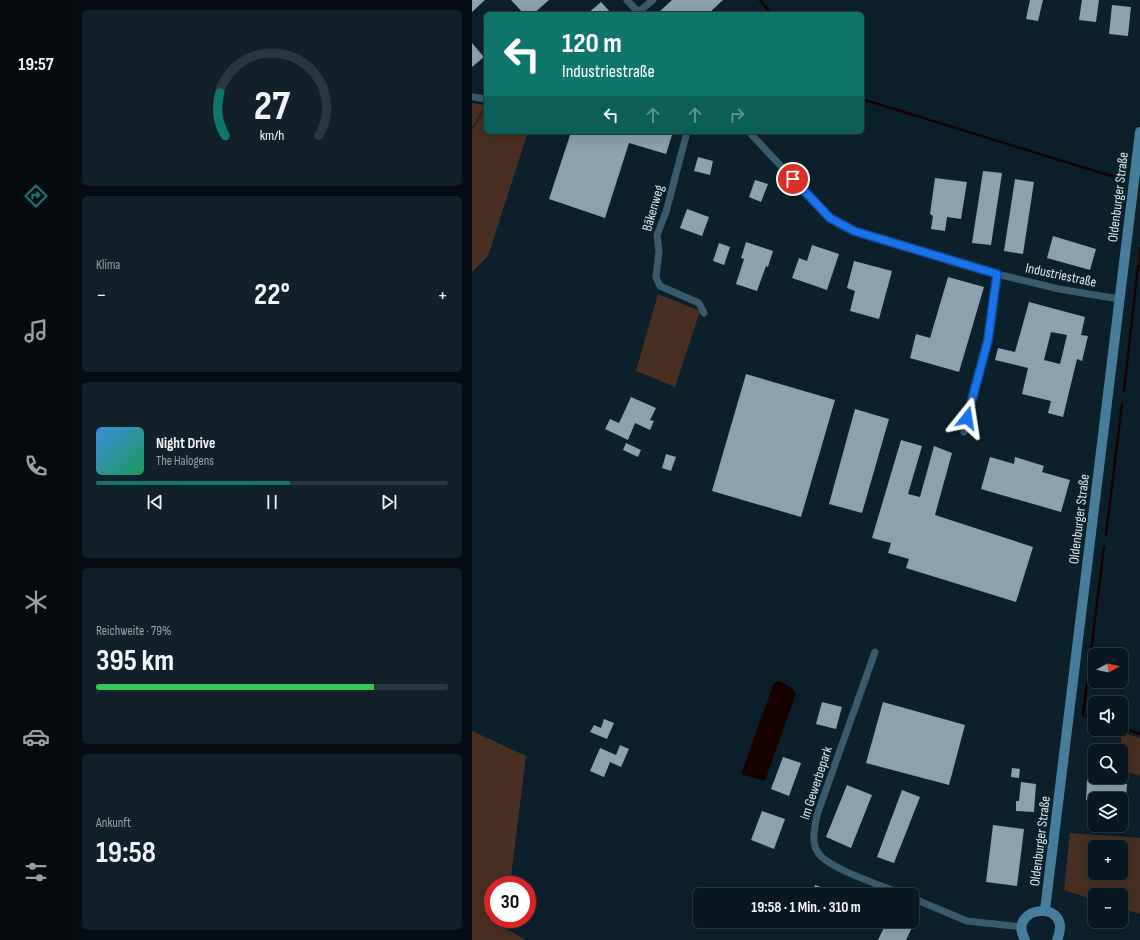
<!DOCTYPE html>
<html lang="de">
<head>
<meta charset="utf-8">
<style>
	:root { --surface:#091820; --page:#122129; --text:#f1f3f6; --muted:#99a0a5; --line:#29373e; --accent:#0f766e }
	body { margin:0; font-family:"Sofia Sans Condensed",sans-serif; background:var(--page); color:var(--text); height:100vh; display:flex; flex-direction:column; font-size:15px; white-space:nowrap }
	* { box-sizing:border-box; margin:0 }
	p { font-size:13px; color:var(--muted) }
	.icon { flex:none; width:22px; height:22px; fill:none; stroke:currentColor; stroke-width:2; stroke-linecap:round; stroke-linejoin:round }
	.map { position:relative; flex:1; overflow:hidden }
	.panel { display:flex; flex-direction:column; gap:10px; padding:10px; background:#050d12; width:400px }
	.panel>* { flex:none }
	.hud { position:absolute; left:12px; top:12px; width:380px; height:122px; border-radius:6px; box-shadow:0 4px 16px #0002,0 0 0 1px var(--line); background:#0f766e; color:#fff; overflow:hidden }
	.needle { width:26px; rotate:82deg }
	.controls { position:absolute; left:616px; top:648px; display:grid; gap:8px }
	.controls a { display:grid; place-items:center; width:40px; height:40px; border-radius:6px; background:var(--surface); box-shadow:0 4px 16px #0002,0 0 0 1px var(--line); font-size:20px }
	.speed { position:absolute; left:12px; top:876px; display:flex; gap:8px; font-size:20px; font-weight:700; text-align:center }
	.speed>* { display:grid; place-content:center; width:52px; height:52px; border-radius:50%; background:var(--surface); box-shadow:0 4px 16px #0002,0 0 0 1px var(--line); line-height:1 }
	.speed .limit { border:6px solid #d22; background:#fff; color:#111 }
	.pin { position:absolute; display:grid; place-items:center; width:34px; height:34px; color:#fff; margin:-17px; border:2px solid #fff; border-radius:50%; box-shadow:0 1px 4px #0007 }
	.me { position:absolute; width:44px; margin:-22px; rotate:15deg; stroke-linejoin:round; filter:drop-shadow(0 0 3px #0008) }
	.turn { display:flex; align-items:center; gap:14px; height:84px; padding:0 12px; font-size:18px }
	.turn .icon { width:52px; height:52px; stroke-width:2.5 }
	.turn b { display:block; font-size:28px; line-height:34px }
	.lanes { display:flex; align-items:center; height:38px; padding:0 12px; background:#0003; justify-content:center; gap:20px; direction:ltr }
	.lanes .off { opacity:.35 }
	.big { font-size:30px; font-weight:700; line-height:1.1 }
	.panel .card { flex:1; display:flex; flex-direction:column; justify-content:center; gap:6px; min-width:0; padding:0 14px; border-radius:6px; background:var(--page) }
	.panel .dial { align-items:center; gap:0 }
	.dial svg { height:104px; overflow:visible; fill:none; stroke:var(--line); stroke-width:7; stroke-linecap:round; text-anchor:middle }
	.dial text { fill:var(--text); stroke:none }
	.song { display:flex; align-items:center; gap:12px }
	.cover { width:48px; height:48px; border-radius:6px; background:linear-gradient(135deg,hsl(210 70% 55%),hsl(150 70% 35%)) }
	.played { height:4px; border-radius:2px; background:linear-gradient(90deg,var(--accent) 55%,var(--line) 55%) }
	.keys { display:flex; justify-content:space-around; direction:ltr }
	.heat { display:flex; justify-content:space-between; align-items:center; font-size:22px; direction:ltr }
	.charge { height:6px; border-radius:3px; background:linear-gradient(90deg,#34c759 79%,var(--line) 0) }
	.trip { position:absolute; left:221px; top:888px; width:226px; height:40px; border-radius:6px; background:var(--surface); box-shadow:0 4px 16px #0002,0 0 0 1px var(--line); font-weight:700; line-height:40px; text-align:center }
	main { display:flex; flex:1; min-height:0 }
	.dock { display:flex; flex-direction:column; width:72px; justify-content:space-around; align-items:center; background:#040a0d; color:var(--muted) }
	.dock .icon { width:28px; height:28px }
	.dock .on { color:var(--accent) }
	.dock b { font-size:18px; color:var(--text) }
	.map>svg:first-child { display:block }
	.green { fill:#482f21; fill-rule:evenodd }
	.water { fill:#170200 }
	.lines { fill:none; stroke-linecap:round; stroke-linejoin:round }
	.stream { stroke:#170200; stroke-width:2.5 }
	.building { fill:#8aa2af; fill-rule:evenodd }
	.street { stroke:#395b6d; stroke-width:7 }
	.secondary { stroke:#457d9b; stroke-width:10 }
	.route-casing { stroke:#114b97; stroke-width:10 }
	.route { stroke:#1a73e8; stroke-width:7 }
	.labels { text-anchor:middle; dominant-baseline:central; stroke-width:4; stroke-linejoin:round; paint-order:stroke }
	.street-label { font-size:14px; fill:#dbe7ee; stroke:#0c202b }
</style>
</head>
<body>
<main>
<nav class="dock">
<b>19:57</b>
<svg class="icon on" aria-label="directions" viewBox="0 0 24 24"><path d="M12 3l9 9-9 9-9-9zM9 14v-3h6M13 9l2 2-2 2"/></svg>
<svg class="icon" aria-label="music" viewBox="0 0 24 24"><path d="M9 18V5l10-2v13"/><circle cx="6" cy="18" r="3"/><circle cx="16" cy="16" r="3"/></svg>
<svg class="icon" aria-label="phone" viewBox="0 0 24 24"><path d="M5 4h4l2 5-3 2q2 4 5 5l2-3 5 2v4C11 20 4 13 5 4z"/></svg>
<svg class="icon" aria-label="climate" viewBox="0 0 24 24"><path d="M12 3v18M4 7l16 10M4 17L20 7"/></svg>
<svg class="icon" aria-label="car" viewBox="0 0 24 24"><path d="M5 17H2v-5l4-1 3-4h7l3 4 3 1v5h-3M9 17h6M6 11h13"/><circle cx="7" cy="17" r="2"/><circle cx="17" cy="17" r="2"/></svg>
<svg class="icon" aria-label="filters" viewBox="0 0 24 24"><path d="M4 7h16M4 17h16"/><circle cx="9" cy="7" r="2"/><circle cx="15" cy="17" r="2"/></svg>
</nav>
<section class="panel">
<div class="card dial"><svg viewBox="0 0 100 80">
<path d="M14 69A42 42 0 1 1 86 69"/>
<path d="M14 69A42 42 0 0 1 10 36" stroke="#0f766e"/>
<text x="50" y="56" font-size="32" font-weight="700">27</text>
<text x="50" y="72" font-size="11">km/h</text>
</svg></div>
<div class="card"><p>Klima</p>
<div class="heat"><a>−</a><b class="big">22°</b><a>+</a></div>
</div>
<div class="card">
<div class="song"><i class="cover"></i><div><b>Night Drive</b><p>The Halogens</p></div></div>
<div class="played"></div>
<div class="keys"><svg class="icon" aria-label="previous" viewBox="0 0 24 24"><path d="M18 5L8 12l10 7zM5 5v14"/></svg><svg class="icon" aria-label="pause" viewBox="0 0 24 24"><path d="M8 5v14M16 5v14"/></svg><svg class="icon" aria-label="next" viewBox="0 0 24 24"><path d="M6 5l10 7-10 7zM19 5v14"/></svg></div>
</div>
<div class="card"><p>Reichweite · 79%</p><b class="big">395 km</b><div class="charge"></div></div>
<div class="card"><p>Ankunft</p><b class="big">19:58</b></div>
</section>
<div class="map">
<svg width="668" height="940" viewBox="0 0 668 940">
	<rect width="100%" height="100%" fill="#0c202b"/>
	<path class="green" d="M 0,103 L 14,105 L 0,128 Z
		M 14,107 L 14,132 L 56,132 L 16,256 L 0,272 L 0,130 Z
		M 186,294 L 228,311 L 203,387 L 164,371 Z
		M 0,731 L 54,756 L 38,885 L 21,885 L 21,919 L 34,919 L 33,928 L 54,940 L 0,940 Z
		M 650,732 L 668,738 L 668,776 L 649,770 L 648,751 Z
		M 598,833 L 668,838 L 668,914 L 649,908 L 649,895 L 623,895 L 623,900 L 592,890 ZM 623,847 L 649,847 L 649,873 L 623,873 Z"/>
	<path class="water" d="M 307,681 L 320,688 L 324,694 L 293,781 L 269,774 L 302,683 Z"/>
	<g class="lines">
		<path class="stream" d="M 288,0 L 299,14
			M 390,99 L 649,179
			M 668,266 L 668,248
			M 652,391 L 666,266
			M 634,535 L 650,404
			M 623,719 L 611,715 L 632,547
			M 649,727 L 668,734"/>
	</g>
	<path class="building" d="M 0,0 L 13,0 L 0,12 Z
		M 39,0 L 77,0 L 61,14 L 52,14 Z
		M 200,0 L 251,0 L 236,14 L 185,14 Z
		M 558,0 L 571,0 L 566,21 L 554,19 Z
		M 610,0 L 627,0 L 624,22 L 607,20 Z
		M 129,2 L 140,14 L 115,14 Z
		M 640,5 L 659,7 L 656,36 L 637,34 Z
		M 0,43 L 12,57 L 0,67 Z
		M 99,132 L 201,132 L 194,154 L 157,143 L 133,218 L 77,199 Z
		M 226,157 L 241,161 L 238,175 L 222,171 Z
		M 511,171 L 530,173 L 519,245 L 500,243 Z
		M 463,178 L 495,182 L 489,219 L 475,217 L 473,231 L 459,229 L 461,216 L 458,214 Z
		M 543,179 L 562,182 L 551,254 L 532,251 Z
		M 283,180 L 296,184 L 289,202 L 277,197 Z
		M 215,209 L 237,217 L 230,236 L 208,228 Z
		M 581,236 L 624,249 L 618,270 L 575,258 Z
		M 274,242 L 301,251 L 296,267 L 294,266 L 285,291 L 264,284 L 272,259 L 269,258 Z
		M 247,243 L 258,247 L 252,265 L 241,261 Z
		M 340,245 L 367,254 L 355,290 L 320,278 L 327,258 L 335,261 Z
		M 382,261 L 420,271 L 407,319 L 378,311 L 383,291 L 375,288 Z
		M 476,277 L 512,287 L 487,372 L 438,358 L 444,334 L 458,338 Z
		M 557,302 L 613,317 L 609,335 L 616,336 L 610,361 L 605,359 L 591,417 L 576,413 L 579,401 L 550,394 L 556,368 L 523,360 L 526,348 L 543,352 ZM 579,332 L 595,335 L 588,364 L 572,360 Z
		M 274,374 L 363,400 L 329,517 L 240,491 Z
		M 159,397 L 184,408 L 178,420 L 182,421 L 178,430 L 163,423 L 156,440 L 133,429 L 138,419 L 147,423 Z
		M 383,409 L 417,419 L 390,513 L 357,504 Z
		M 429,440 L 450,446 L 436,494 L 448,497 L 462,446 L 480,453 L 463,515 L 561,547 L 544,602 L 434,568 L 437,559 L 416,553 L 419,543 L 400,538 Z
		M 154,443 L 169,450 L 166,457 L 151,450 Z
		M 194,454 L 204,457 L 199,471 L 190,468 Z
		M 518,457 L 542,464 L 543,457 L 572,466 L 570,472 L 598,480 L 589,512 L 509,489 Z
		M 350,702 L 370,707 L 364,729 L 344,724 Z
		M 411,702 L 493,725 L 477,785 L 394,763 Z
		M 132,719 L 142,723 L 135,739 L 118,732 L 122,725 L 129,728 Z
		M 148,745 L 157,749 L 149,767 L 138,762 L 132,777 L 118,771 L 128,748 L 144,755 Z
		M 311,757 L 329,763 L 317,796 L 299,789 Z
		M 540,768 L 548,769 L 547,778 L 539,777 Z
		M 615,780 L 655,784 L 654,799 L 614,800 Z
		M 549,782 L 564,784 L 562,812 L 544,811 L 544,801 L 547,801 Z
		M 375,785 L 400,795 L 379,848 L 354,837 Z
		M 430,790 L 448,797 L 422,863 L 405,857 Z
		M 290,811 L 313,819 L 302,849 L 279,840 Z
		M 521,825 L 552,829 L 545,886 L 514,882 Z
		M 343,885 L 369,894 L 369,895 L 340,895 Z
		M 415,921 L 443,921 L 434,940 L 406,940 Z"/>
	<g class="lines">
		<path class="street" d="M 155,0 L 168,14
			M 164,14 L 181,0
			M 0,97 L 14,99
			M 215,132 L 194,212 L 185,235 L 187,251 L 184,277 L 188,286 L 227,303 L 232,313
			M 277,132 L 357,217 L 382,231 L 525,274 L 587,289 L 647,299
			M 492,432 L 516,340 L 525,274
			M 403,652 L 345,815 C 343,827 339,840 345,851 C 353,868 414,887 433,895
			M 440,898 L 495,921 L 550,927"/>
		<path class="secondary" d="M 573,910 L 668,132
			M 553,940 C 533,905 603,898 585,940"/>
	</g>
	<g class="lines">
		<g class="route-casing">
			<path id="route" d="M 321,179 L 358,218 L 382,231 L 525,274 L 516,340 L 495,418"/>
		</g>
		<use href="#route" class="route"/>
	</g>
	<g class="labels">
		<g class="street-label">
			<text transform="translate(646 197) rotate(-83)">Oldenburger Straße</text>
			<text transform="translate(181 208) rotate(-74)">Bäkenweg</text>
			<text transform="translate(589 275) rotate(12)">Industriestraße</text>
			<text transform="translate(607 519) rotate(-83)">Oldenburger Straße</text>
			<text transform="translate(344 783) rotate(-72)">Im Gewerbepark</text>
			<text transform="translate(568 841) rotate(-83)">Oldenburger Straße</text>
		</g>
	</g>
</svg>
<div class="controls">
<a><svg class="needle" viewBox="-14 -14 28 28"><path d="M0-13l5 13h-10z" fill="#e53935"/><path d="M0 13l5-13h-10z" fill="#99a0a5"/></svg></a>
<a><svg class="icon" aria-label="sound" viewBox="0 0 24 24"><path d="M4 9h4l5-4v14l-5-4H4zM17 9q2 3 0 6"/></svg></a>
<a><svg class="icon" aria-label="search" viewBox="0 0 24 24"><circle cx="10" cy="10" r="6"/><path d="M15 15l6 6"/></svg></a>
<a><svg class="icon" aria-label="layers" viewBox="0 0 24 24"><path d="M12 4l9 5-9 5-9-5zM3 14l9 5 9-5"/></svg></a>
<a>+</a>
<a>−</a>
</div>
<div class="speed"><div class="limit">30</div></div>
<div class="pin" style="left:321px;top:179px;background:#d93025"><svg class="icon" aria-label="arrive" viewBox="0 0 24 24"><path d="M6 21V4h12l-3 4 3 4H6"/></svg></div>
<svg class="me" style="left:495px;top:418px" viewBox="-20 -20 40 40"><path d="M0-17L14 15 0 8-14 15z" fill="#1a73e8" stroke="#fff" stroke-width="4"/></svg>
<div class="trip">19:58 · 1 Min. · 310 m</div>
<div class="hud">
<div class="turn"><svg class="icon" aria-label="left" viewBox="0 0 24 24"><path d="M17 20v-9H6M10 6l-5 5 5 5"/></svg><div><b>120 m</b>Industriestraße</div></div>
<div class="lanes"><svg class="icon" aria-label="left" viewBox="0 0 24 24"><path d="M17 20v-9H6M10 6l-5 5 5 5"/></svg><svg class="icon off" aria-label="ahead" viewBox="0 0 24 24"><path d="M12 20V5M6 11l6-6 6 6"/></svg><svg class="icon off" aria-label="ahead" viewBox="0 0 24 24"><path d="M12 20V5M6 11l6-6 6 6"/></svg><svg class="icon off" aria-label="right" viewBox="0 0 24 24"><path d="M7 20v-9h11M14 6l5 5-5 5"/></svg></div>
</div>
</div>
</main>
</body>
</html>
